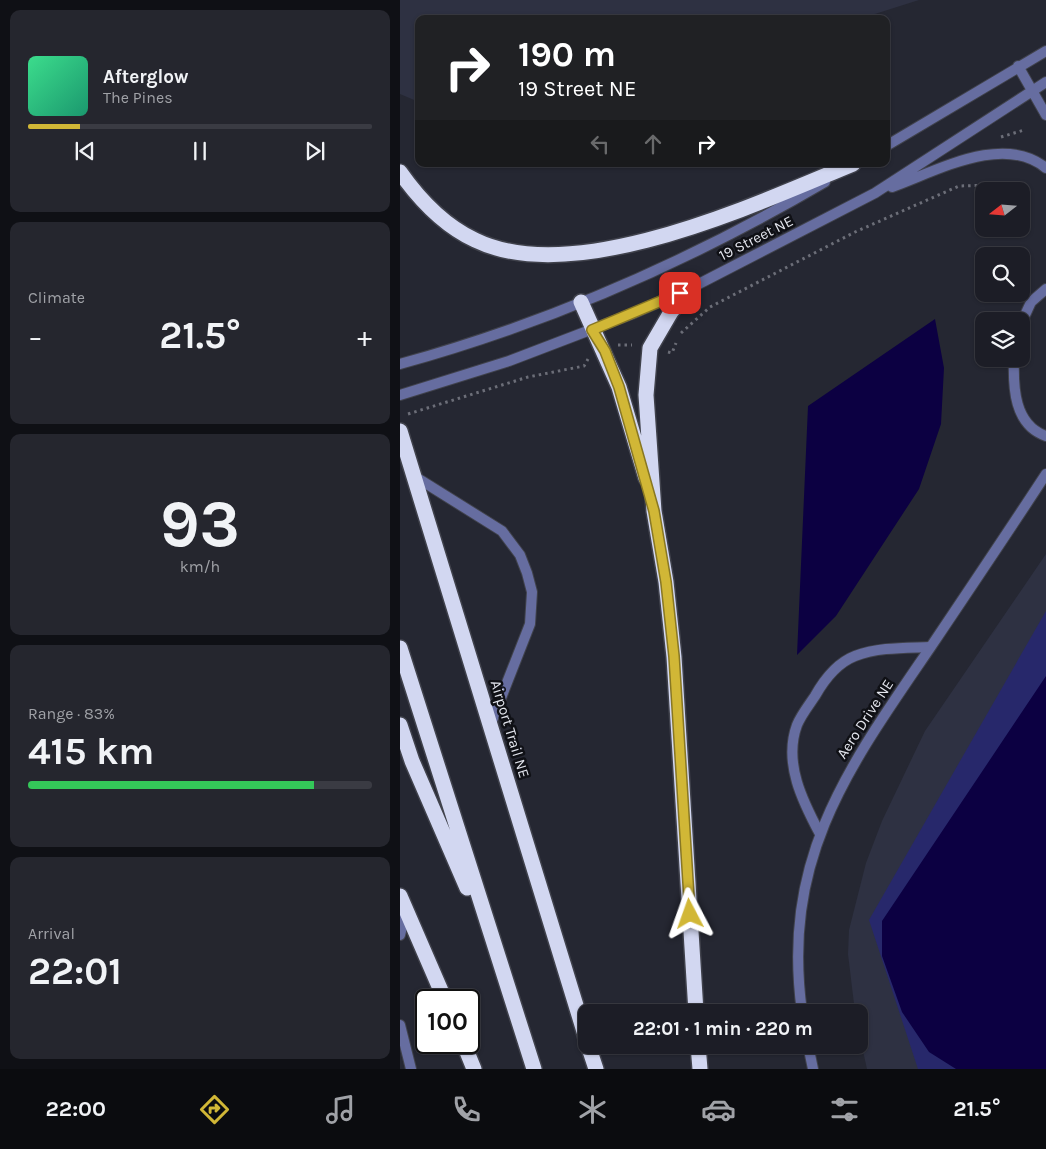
<!DOCTYPE html>
<html lang="en">
<head>
<meta charset="utf-8">
<style>
	:root { --surface:#1c1d26; --page:#25262e; --text:#f1f3f6; --muted:#a0a2a7; --line:#3a3b43; --accent:#d1b736 }
	body { margin:0; font-family:Karla,sans-serif; background:var(--page); color:var(--text); height:100vh; display:flex; flex-direction:column; font-size:19px; white-space:nowrap }
	* { box-sizing:border-box; margin:0 }
	p { font-size:16px; color:var(--muted) }
	.icon { flex:none; width:28px; height:28px; fill:none; stroke:currentColor; stroke-width:2; stroke-linecap:round; stroke-linejoin:round }
	.map { position:relative; flex:1; overflow:hidden }
	.side { display:flex; flex-direction:column; gap:10px; padding:10px; background:#0f1015; width:400px }
	.side>* { flex:none }
	.banner { position:absolute; left:15px; top:15px; width:475px; height:152px; border-radius:10px; box-shadow:0 1px 4px #0004,0 0 0 1px var(--line); background:#202124; color:#fff; overflow:hidden }
	.needle { width:32px; rotate:253deg }
	.buttons { position:absolute; left:575px; top:182px; display:grid; gap:10px }
	.buttons a { display:grid; place-items:center; width:55px; height:55px; border-radius:10px; background:var(--surface); box-shadow:0 1px 4px #0004,0 0 0 1px var(--line); font-size:25px }
	.speed { position:absolute; left:15px; top:989px; display:flex; gap:10px; font-size:25px; font-weight:700; text-align:center }
	.speed>* { display:grid; place-content:center; width:65px; height:65px; border-radius:50%; background:var(--surface); box-shadow:0 1px 4px #0004,0 0 0 1px var(--line); line-height:1 }
	.speed .limit { border:2px solid #111; border-radius:8px; background:#fff; color:#111 }
	.pin { position:absolute; display:grid; place-items:center; width:42px; height:42px; color:#fff; margin:-21px; border-radius:10px; box-shadow:0 2px 8px #0006 }
	.me { position:absolute; width:55px; margin:-28px; rotate:356deg; stroke-linejoin:round; filter:drop-shadow(0 0 4px #0008) }
	.turn { display:flex; align-items:center; gap:18px; height:105px; padding:0 20px; font-size:22px }
	.turn .icon { width:65px; height:65px; stroke-width:2.5 }
	.turn b { display:block; font-size:35px; line-height:42px }
	.lanes { display:flex; align-items:center; height:48px; padding:0 20px; background:#0003; justify-content:center; gap:25px; direction:ltr }
	.lanes .off { opacity:.35 }
	.big { font-size:38px; font-weight:700; line-height:1.1 }
	.side .tile { flex:1; display:flex; flex-direction:column; justify-content:center; gap:8px; min-width:0; padding:0 18px; border-radius:10px; background:var(--page) }
	.side .dial { align-items:center; gap:0 }
	.dial b { font-size:65px; line-height:1 }
	.song { display:flex; align-items:center; gap:15px }
	.cover { width:60px; height:60px; border-radius:8px; background:linear-gradient(135deg,hsl(150 70% 55%),hsl(160 70% 35%)) }
	.played { height:5px; border-radius:2px; background:linear-gradient(90deg,var(--accent) 15%,var(--line) 15%) }
	.keys { display:flex; justify-content:space-around; direction:ltr }
	.heat { display:flex; justify-content:space-between; align-items:center; font-size:28px; direction:ltr }
	.charge { height:8px; border-radius:4px; background:linear-gradient(90deg,#34c759 83%,var(--line) 0) }
	.trip { position:absolute; left:178px; top:1004px; width:290px; height:50px; border-radius:10px; background:var(--surface); box-shadow:0 1px 4px #0004,0 0 0 1px var(--line); font-weight:700; line-height:50px; text-align:center }
	.dock { display:flex; height:80px; justify-content:space-around; align-items:center; background:#0b0c0f; color:var(--muted) }
	.dock .icon { width:35px; height:35px }
	.dock .on { color:var(--accent) }
	.dock b { font-size:22px; color:var(--text) }
	main { display:flex; flex:1; min-height:0 }
	.map>svg:first-child { display:block }
	.built { fill:#2e3142 }
	.green { fill:#27286b }
	.water { fill:#0c0042 }
	.lines { fill:none; stroke-linecap:round; stroke-linejoin:round }
	.service-casing { stroke:#40424c; stroke-width:12 }
	.tertiary-casing { stroke:#40424c; stroke-width:12 }
	.motorway-casing { stroke:#40424c; stroke-width:18 }
	.path { stroke:#6c6e78; stroke-width:3; stroke-dasharray:2.5 4; stroke-linecap:butt }
	.service { stroke:#666da0; stroke-width:10 }
	.tertiary { stroke:#666da0; stroke-width:10 }
	.motorway { stroke:#d2d7f1; stroke-width:15 }
	.route-casing { stroke:#887723; stroke-width:12 }
	.route { stroke:#d1b736; stroke-width:9 }
	.labels { text-anchor:middle; dominant-baseline:central; stroke-width:5; stroke-linejoin:round; paint-order:stroke }
	.street-label { font-size:15px; fill:#e4e6ee; stroke:#0f1015 }
</style>
</head>
<body>
<main>
<section class="side">
<div class="tile">
<div class="song"><i class="cover"></i><div><b>Afterglow</b><p>The Pines</p></div></div>
<div class="played"></div>
<div class="keys"><svg class="icon" aria-label="previous" viewBox="0 0 24 24"><path d="M18 5L8 12l10 7zM5 5v14"/></svg><svg class="icon" aria-label="pause" viewBox="0 0 24 24"><path d="M8 5v14M16 5v14"/></svg><svg class="icon" aria-label="next" viewBox="0 0 24 24"><path d="M6 5l10 7-10 7zM19 5v14"/></svg></div>
</div>
<div class="tile"><p>Climate</p>
<div class="heat"><a>−</a><b class="big">21.5°</b><a>+</a></div>
</div>
<div class="tile dial"><b>93</b><p>km/h</p></div>
<div class="tile"><p>Range · 83%</p><b class="big">415 km</b><div class="charge"></div></div>
<div class="tile"><p>Arrival</p><b class="big">22:01</b></div>
</section>
<div class="map">
<svg width="646" height="1069" viewBox="0 0 646 1069">
	<rect width="100%" height="100%" fill="#252732"/>
	<path class="built" d="M 0,0 L 519,0 L 459,19 L 19,19 L 19,102 L 0,94 Z
		M 646,554 L 646,1069 L 467,1069 L 459,1033 L 459,1012 L 455,1012 L 448,954 L 449,930 L 466,863 L 482,821 L 525,731 Z"/>
	<path class="green" d="M 646,611 L 646,1069 L 518,1069 L 469,920 Z"/>
	<path class="water" d="M 535,319 L 544,368 L 541,424 L 519,489 L 436,616 L 397,655 L 408,406 Z
		M 646,676 L 646,1069 L 556,1069 L 529,1052 L 502,1012 L 482,956 L 482,921 Z"/>
	<g class="lines">
		<g class="service-casing">
			<path id="service" d="M 621,324 L 631,302 L 646,289
				M 614,359 C 613,387 614,425 646,436
				M 14,476 L 102,531 L 120,555 L 127,573 L 132,592 L 130,624 L 90,726
				M 420,834 C 403,802 383,763 397,725 C 401,715 409,705 415,696 C 424,680 437,663 455,656 C 479,647 505,648 530,647
				M 0,935 L 6,911
				M 0,1025 L 11,1069"/>
		</g>
		<g class="tertiary-casing">
			<path id="tertiary" d="M 618,66 L 646,115
				M 486,146 L 646,51
				M 492,187 C 537,171 603,133 646,168
				M 0,364 C 149,323 292,260 425,182
				M 0,395 L 109,361 L 232,314 L 291,288 L 475,193 L 646,82
				M 402,1012 C 381,858 448,768 530,648 C 569,590 608,532 646,474
				M 408,1045 L 413,1069"/>
		</g>
		<g class="motorway-casing">
			<path id="motorway" d="M 0,172 C 19,199 45,226 75,240 C 175,289 358,203 453,164
				M 291,288 L 271,312 L 250,348 L 246,395 L 254,511 L 266,582 L 274,657 L 296,1012
				M 181,302 L 219,387 L 246,478
				M 0,431 L 186,1038
				M 0,648 L 134,1069
				M 0,725 L 12,761 L 67,888
				M 0,896 L 45,1000
				M 63,1042 L 74,1069
				M 188,1045 L 196,1069
				M 298,1045 L 300,1069"/>
		</g>
		<path class="path" d="M 601,137 L 624,130
			M 281,333 L 310,307 L 455,232 L 559,186 L 596,185
			M 218,345 L 232,345
			M 268,352 L 272,353 L 276,343
			M 8,414 L 128,377 L 184,366 L 188,359"/>
		<use href="#service" class="service"/>
		<use href="#tertiary" class="tertiary"/>
		<use href="#motorway" class="motorway"/>
	</g>
	<g class="lines">
		<g class="route-casing">
			<path id="route" d="M 280,293 L 192,330 L 205,351 L 219,387 L 254,511 L 266,582 L 274,656 L 290,914"/>
		</g>
		<use href="#route" class="route"/>
	</g>
	<g class="labels">
		<g class="street-label">
			<text transform="translate(356 238) rotate(-27)">19 Street NE</text>
			<text transform="translate(465 719) rotate(-57)">Aero Drive NE</text>
			<text transform="translate(110 729) rotate(73)">Airport Trail NE</text>
		</g>
	</g>
</svg>
<div class="buttons">
<a><svg class="needle" viewBox="-14 -14 28 28"><path d="M0-13l5 13h-10z" fill="#e53935"/><path d="M0 13l5-13h-10z" fill="#a0a2a7"/></svg></a>
<a><svg class="icon" aria-label="search" viewBox="0 0 24 24"><circle cx="10" cy="10" r="6"/><path d="M15 15l6 6"/></svg></a>
<a><svg class="icon" aria-label="layers" viewBox="0 0 24 24"><path d="M12 4l9 5-9 5-9-5zM3 14l9 5 9-5"/></svg></a>
</div>
<div class="speed"><div class="limit">100</div></div>
<div class="pin" style="left:280px;top:293px;background:#d93025"><svg class="icon" aria-label="arrive" viewBox="0 0 24 24"><path d="M6 21V4h12l-3 4 3 4H6"/></svg></div>
<svg class="me" style="left:290px;top:914px" viewBox="-20 -20 40 40"><path d="M0-17L14 15 0 8-14 15z" fill="#d1b736" stroke="#fff" stroke-width="4"/></svg>
<div class="trip">22:01 · 1 min · 220 m</div>
<div class="banner">
<div class="turn"><svg class="icon" aria-label="right" viewBox="0 0 24 24"><path d="M7 20v-9h11M14 6l5 5-5 5"/></svg><div><b>190 m</b>19 Street NE</div></div>
<div class="lanes"><svg class="icon off" aria-label="left" viewBox="0 0 24 24"><path d="M17 20v-9H6M10 6l-5 5 5 5"/></svg><svg class="icon off" aria-label="ahead" viewBox="0 0 24 24"><path d="M12 20V5M6 11l6-6 6 6"/></svg><svg class="icon" aria-label="right" viewBox="0 0 24 24"><path d="M7 20v-9h11M14 6l5 5-5 5"/></svg></div>
</div>
</div>
</main>
<nav class="dock">
<b>22:00</b>
<svg class="icon on" aria-label="directions" viewBox="0 0 24 24"><path d="M12 3l9 9-9 9-9-9zM9 14v-3h6M13 9l2 2-2 2"/></svg>
<svg class="icon" aria-label="music" viewBox="0 0 24 24"><path d="M9 18V5l10-2v13"/><circle cx="6" cy="18" r="3"/><circle cx="16" cy="16" r="3"/></svg>
<svg class="icon" aria-label="phone" viewBox="0 0 24 24"><path d="M5 4h4l2 5-3 2q2 4 5 5l2-3 5 2v4C11 20 4 13 5 4z"/></svg>
<svg class="icon" aria-label="climate" viewBox="0 0 24 24"><path d="M12 3v18M4 7l16 10M4 17L20 7"/></svg>
<svg class="icon" aria-label="car" viewBox="0 0 24 24"><path d="M5 17H2v-5l4-1 3-4h7l3 4 3 1v5h-3M9 17h6M6 11h13"/><circle cx="7" cy="17" r="2"/><circle cx="17" cy="17" r="2"/></svg>
<svg class="icon" aria-label="filters" viewBox="0 0 24 24"><path d="M4 7h16M4 17h16"/><circle cx="9" cy="7" r="2"/><circle cx="15" cy="17" r="2"/></svg>
<b>21.5°</b>
</nav>
</body>
</html>
